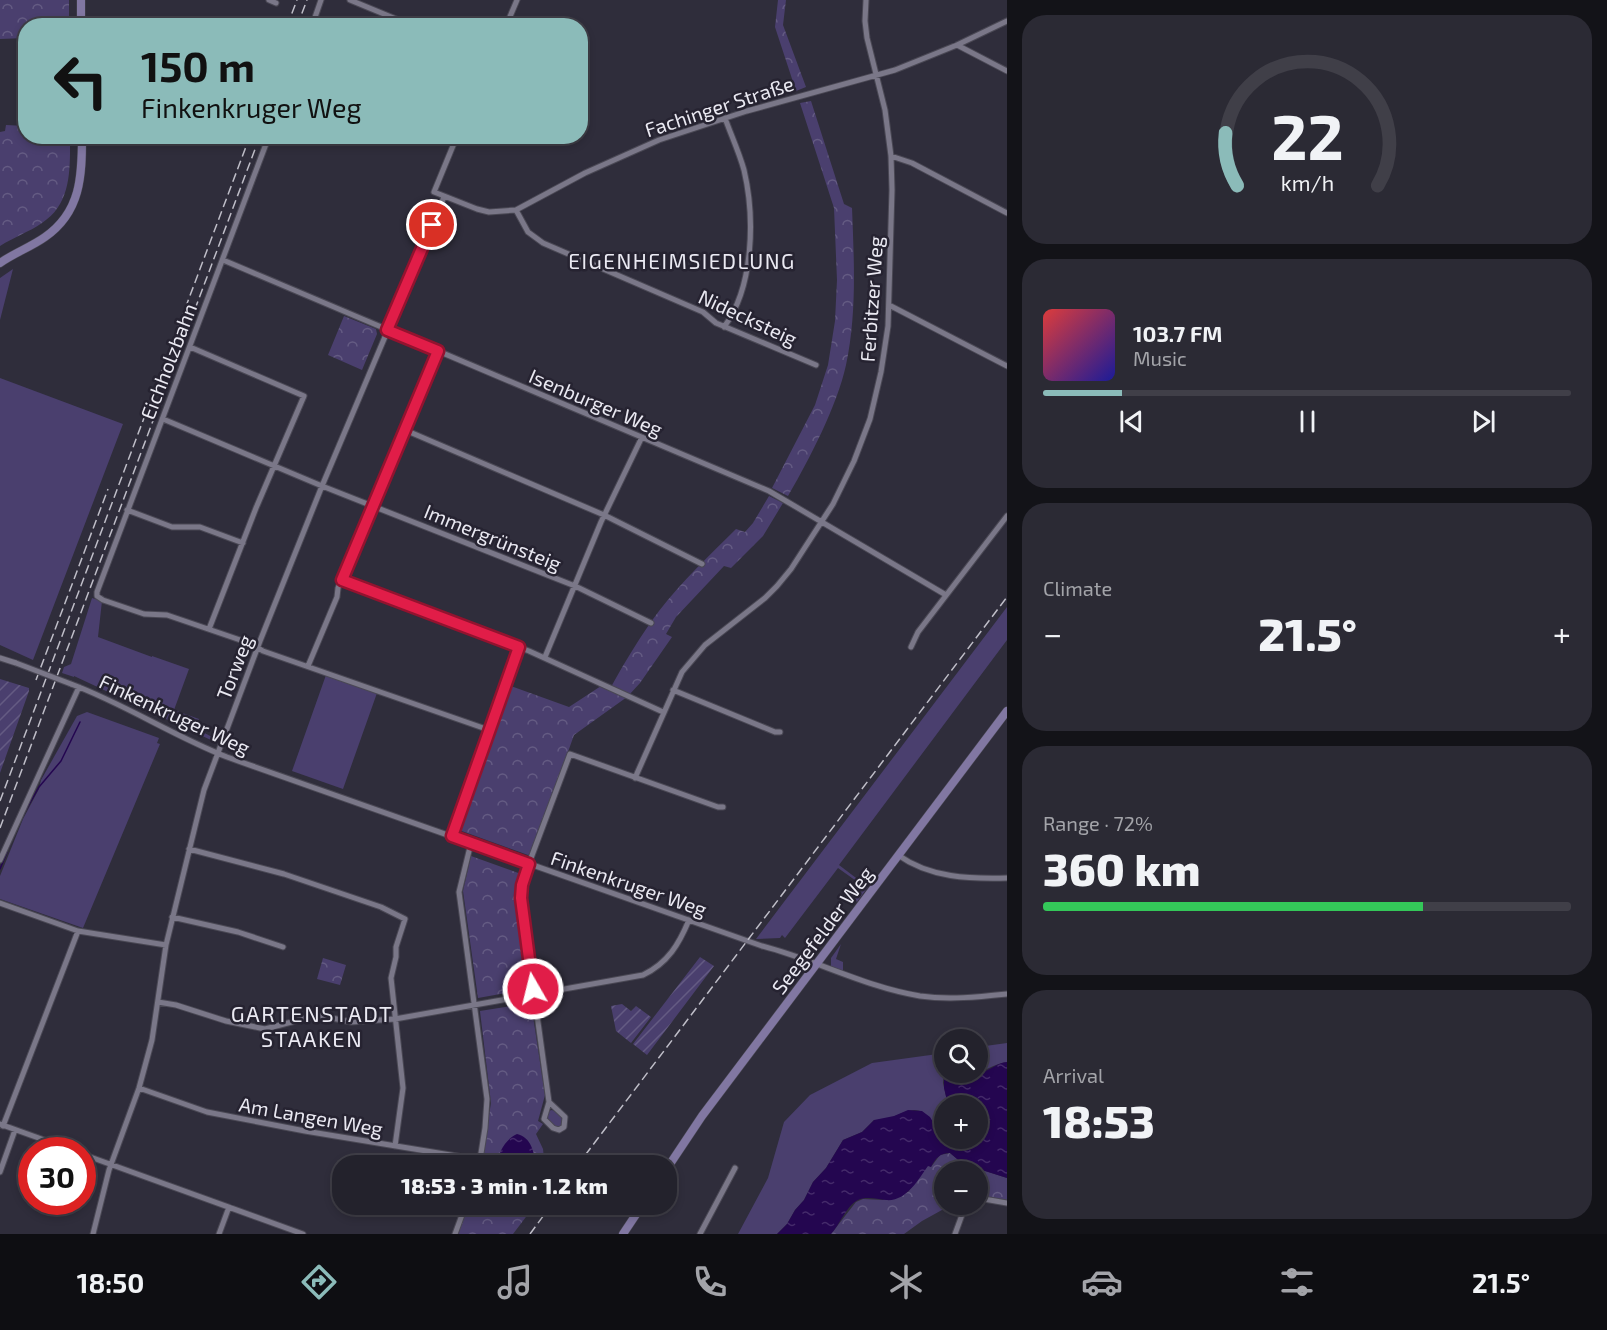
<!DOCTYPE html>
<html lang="en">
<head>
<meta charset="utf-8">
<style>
	:root { --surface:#23222c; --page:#2b2a34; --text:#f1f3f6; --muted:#a3a4a9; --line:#403f48; --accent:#8bbbb9 }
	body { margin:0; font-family:"Exo 2",sans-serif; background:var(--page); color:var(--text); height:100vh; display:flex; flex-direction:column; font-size:22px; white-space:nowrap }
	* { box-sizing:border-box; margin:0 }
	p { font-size:20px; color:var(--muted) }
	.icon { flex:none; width:33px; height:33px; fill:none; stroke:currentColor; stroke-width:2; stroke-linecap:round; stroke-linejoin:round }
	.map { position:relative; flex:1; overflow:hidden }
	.side { display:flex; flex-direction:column; gap:15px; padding:15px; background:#131318; width:600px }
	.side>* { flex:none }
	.top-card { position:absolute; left:18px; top:18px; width:570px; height:126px; border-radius:24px; box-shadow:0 3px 9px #0003,0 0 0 2px var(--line); background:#8bbbb9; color:#111; overflow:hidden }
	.tools { position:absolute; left:934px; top:1029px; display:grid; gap:12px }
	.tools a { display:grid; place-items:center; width:54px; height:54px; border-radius:50%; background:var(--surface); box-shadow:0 3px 9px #0003,0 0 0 2px var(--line); font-size:30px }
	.speed { position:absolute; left:18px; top:1137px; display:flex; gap:12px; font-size:30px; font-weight:700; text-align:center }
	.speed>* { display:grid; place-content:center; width:78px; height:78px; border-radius:50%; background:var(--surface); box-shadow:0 3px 9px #0003,0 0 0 2px var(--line); line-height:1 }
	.speed .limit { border:9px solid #d22; background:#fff; color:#111 }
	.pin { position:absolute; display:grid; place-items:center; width:51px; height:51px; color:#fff; margin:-26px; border:3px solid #fff; border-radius:50%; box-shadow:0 2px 6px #0007 }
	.me { position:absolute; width:66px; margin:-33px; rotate:352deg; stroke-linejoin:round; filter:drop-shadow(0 0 4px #0008) }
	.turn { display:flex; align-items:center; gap:21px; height:126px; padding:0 24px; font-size:27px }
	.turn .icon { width:78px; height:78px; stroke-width:2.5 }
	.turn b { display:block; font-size:42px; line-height:51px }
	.big { font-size:45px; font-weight:800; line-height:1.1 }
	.side .card { flex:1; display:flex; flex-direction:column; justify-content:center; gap:9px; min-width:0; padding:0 21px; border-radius:24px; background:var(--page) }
	.side .dial { align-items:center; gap:0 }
	.dial svg { height:156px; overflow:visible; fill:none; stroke:var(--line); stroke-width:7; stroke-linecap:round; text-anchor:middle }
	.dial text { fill:var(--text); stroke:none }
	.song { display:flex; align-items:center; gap:18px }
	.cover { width:72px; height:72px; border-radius:9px; background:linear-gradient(135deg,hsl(0 70% 55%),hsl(240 70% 35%)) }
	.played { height:6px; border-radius:3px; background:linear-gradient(90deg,var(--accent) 15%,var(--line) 15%) }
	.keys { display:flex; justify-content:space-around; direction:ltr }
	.heat { display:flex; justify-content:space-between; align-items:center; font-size:33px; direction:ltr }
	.charge { height:9px; border-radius:4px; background:linear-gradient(90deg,#34c759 72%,var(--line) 0) }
	.trip { position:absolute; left:332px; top:1155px; width:345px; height:60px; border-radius:24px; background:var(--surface); box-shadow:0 3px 9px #0003,0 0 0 2px var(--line); font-weight:800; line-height:60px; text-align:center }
	.tab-bar { display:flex; height:96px; justify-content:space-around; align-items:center; background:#0e0e12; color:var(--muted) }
	.tab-bar .icon { width:42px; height:42px }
	.tab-bar .current { color:var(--accent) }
	.tab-bar b { font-size:27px; color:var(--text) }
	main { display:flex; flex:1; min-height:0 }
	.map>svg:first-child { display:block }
	.grass { fill:#4a3f6e }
	.forest { fill:url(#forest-crowns) }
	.garden { fill:url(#garden-furrows) }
	.water { fill:url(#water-ripples) }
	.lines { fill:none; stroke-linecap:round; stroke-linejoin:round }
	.stream { stroke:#240650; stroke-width:1.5 }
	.street-casing { stroke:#4a4854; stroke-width:7 }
	.secondary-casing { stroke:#4a4854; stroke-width:9 }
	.street { stroke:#7a7788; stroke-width:5 }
	.secondary { stroke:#8177a2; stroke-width:8 }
	.rail { stroke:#bfbec8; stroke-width:1.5; stroke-dasharray:9 4.5; stroke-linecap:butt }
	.street-bridge-casing { stroke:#4a4854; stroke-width:7; stroke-linecap:butt }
	.street-bridge { stroke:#7a7788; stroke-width:5 }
	.route-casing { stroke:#92132f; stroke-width:15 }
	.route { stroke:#e11d48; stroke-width:10 }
	.labels { text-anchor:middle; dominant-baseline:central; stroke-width:5; stroke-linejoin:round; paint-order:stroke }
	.street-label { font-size:20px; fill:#eae9f2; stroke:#262331 }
	.neighbourhood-label { font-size:21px; letter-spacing:1.5px; fill:#eae9f2; stroke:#262331 }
	.quarter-label { font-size:22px; letter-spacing:1.5px; fill:#eae9f2; stroke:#262331 }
</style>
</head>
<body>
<main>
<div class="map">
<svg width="1007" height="1234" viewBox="0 0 1007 1234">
	<defs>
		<pattern id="forest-crowns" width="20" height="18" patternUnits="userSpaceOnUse" patternTransform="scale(1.5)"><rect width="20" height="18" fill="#4a3f6e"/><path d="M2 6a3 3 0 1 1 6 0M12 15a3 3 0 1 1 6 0" fill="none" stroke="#645b83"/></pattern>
		<pattern id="garden-furrows" width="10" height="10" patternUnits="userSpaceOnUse" patternTransform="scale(1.5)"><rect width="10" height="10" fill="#4a3f6e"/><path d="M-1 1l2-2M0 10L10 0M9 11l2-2" fill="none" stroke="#645b83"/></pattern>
		<pattern id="water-ripples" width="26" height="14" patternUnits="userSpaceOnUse" patternTransform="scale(1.5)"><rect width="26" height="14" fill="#240650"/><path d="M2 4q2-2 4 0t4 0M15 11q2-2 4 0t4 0" fill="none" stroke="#442a6a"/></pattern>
	</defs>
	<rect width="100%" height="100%" fill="#2f2d3b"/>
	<path class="grass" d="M 13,269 L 0,320 L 0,278 Z
		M 0,378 L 123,424 L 33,660 L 0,645 Z
		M 92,598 L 102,601 L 98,637 L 152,657 L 152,656 L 189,669 L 174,710 L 199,719 L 195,728 L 214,738 L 213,741 L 74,676 L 74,677 L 62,673 L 64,667 L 71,664 Z
		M 1007,607 L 1007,640 L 839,865 L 868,887 L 857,902 L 851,896 L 859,883 L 838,868 L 785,938 L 782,935 L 780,938 L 756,939 Z
		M 326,675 L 377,693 L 343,789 L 292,771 Z
		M 87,712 L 159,738 L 157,743 L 160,744 L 83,928 L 0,899 L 0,876 L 23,819 L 39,789 L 41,780 L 77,716 Z
		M 841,944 L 836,959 L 843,962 L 843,971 L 831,967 L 831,958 Z
		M 1007,1043 L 1007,1062 C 993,1064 984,1073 970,1073 L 978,1072 L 978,1047 Z
		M 945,1053 L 943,1083 L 948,1105 L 945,1106 L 945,1127 L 936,1127 C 914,1092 902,1122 874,1120 L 862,1132 L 843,1140 L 826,1168 L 813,1182 L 804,1200 L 795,1210 L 787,1224 L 777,1234 L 738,1234 L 768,1178 L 784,1122 L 810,1095 L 872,1063 Z
		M 552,1110 L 562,1115 L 564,1124 L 560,1127 L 554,1127 L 546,1121 L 548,1111 Z"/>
	<path class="forest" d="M 0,0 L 69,0 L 69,25 L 26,26 L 25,38 L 0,39 Z
		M 778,0 L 786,0 L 783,25 L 806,87 L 796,91 L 775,27 Z
		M 811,101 L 844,204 L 852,208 C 854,260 857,314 846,365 C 837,406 809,460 788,496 L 772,488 L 815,405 L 828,365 L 835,321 L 837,280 L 834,208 L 800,103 Z
		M 6,125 L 25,126 L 26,136 L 70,137 C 70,168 72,204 42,223 C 29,232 14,237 0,246 L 0,132 L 5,131 Z
		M 344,316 L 376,329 L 377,334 L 362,370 L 328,355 Z
		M 769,496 L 783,503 L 763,536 L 731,568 L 724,566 L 676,617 L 666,634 L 672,637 L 640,683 L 629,695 L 611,687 C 626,660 641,635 659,611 C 682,581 710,555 736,529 L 745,532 L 753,523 Z
		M 508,685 L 569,707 L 601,686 L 627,697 L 574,735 L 532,853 L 528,855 L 459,830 L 457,827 Z
		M 471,856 L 521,874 L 516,899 L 529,989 L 478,998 L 463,891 Z
		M 323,958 L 346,965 L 340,985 L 317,979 Z
		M 531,1003 L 545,1095 L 538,1121 L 543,1124 L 536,1134 L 543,1149 L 544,1159 L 553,1165 L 481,1165 L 491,1103 L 480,1011 Z
		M 950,1153 L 963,1164 L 1007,1178 L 1007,1200 L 978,1195 L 978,1172 L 945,1172 L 945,1204 L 951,1205 L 922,1221 L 904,1234 L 831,1234 L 856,1202 L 863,1199 L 883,1200 L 908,1192 L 928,1165 L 931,1167 L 940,1155 Z
		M 468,1205 L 535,1205 L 513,1234 L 458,1234 Z"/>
	<path class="garden" d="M 0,679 L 29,688 L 29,691 L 0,773 Z
		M 700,957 L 714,966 L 647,1055 L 633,1044 Z
		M 622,1004 L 631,1011 L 636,1006 L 651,1017 L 631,1043 L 616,1031 L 611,1006 Z"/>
	<path class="water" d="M 1007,1062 L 1007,1178 L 963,1164 L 950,1153 C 940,1153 936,1158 931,1167 L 928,1166 C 918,1180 906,1202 886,1200 C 877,1199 866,1196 858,1200 C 846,1206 840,1225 831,1234 L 777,1234 L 787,1224 L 795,1210 L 804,1200 L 813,1182 L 826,1168 L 843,1140 L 862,1132 L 874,1120 L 894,1116 L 908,1110 L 922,1111 L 930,1117 L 936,1127 L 945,1127 L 945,1138 L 978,1138 L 978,1106 L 948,1105 L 944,1088 L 944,1072 C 952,1073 973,1075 983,1072 C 992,1069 997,1063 1007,1062 Z
		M 517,1134 C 531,1137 535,1153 535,1165 L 495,1165 C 499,1153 505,1139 517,1134 Z"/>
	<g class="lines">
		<path class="stream" d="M 23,815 L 39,787 L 61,761 L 80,722
			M 9,847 L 11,841
			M 0,869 L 7,852"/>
		<g class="street-casing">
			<path id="street" d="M 269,0 L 276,3
				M 350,0 L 413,26
				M 312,26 L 321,0
				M 506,26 L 517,0
				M 957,45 L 1007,71
				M 580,99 L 581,99
				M 269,136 L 97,592 L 97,596 L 103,600 L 144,614 L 167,615 L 252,644 L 263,651 L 489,730
				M 457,136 L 434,192 L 477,209 L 489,212 L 516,210 L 585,173 L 659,140 L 747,111 L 895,70 L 957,45 L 1007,21
				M 891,156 L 912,163 L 1007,213
				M 516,210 L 528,232 L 543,243 L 703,312 L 716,323 L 816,365
				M 223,260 L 769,491 L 946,595
				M 889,305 L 1007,366
				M 724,327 C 754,287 755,217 744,170 C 739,152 731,135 725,118
				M 190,347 L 304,396 L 256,508 L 209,629
				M 163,419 L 322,486 L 575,586 L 651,623
				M 405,430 L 604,515 L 702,564
				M 127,510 L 172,527 L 200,527 L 243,543
				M 341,580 L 529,651 L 663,712
				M 911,647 L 918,632 L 1007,516
				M 545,657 L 601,522 L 642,437
				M 0,658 L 16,663
				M 308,666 L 337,597 L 338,588 L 437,351
				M 71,684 C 125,704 173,736 227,757 L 762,946 C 816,960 865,987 920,996 C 949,1000 978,997 1007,994
				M 673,690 L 775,732 L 780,732
				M 635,778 L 682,672 L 705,645 L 765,598 L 777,586 L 791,569 L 833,504 L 854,461 L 870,419 L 881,372 L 888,326 L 892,190 L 891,156 L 885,110 L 867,38 L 865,21 L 866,0
				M 452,836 L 519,647
				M 471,843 L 459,892 L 487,1099 L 485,1128 L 479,1166
				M 189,849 L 284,874 L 381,907 L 405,919 L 396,947 L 396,957 L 391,978 L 403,1088 L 395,1146
				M 898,855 C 930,878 970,879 1007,878
				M 0,860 L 79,687
				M 0,903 L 78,931 L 166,945
				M 172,917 L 238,932 L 283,947
				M 158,1002 L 176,1005 L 226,1021 L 265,1029 L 318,1015 L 351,1022 L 395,1019 L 643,975 C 668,963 679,944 689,920
				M 139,1088 L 207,1112 L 305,1131 L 481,1160
				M 549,1102 L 565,1117 L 564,1127 L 559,1130 L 553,1128 L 544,1119 L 549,1102 L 522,906 L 521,891 L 525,874 L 570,754 L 718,807 L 723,807
				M 0,1124 L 72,1150
				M 3,1126 L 78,931
				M 82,1154 L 303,1234
				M 0,1172 L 15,1130
				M 978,1198 L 1007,1203
				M 93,1234 L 109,1170 L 139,1088 L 152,1040 L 166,945 L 204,790 L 260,641 L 322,486 L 444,197
				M 219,1234 L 229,1207
				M 455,1234 L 466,1204
				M 700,1234 L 735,1168
				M 955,1234 L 966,1204"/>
		</g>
		<g class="secondary-casing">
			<path id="secondary" d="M 81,0 L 81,26
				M 0,263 C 14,253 31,247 45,237 C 81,212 82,176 82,136
				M 666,1170 L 702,1116 L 1007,711
				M 623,1234 L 643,1204"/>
		</g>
		<use href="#street" class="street"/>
		<use href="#secondary" class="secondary"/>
		<path class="rail" d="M 287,26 L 297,0
			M 297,26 L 307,0
			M 36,680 L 108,489
			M 0,801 L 250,136
			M 0,828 L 260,136
			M 577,1166 L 1007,597
			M 530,1234 L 552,1204"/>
		<g class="street-bridge-casing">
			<path id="street-bridge" d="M 16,663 L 71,684"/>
		</g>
		<use href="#street-bridge" class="street-bridge"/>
	</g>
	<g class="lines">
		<g class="route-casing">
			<path id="route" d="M 432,225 L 387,330 L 438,351 L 342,580 L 519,647 L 452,836 L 529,864 L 522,885 L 521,898 L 533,989"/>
		</g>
		<use href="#route" class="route"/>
	</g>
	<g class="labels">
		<g class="street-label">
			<text transform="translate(719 106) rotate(-18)">Fachinger Straße</text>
			<text transform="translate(871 299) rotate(-86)">Ferbitzer Weg</text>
			<text transform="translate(748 317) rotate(25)">Nidecksteig</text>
			<text transform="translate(168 361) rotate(-69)">Eichholzbahn</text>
			<text transform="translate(596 402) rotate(23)">Isenburger Weg</text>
			<text transform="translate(493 537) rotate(22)">Immergrünsteig</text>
			<text transform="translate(234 667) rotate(-69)">Torweg</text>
			<text transform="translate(175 714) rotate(25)">Finkenkruger Weg</text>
			<text transform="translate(629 883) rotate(19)">Finkenkruger Weg</text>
			<text transform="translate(822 930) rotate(-53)">Seegefelder Weg</text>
			<text transform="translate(311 1116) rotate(10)">Am Langen Weg</text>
		</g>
		<g class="neighbourhood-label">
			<text x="682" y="260">EIGENHEIMSIEDLUNG</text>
		</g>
		<g class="quarter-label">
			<text x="312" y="1013">GARTENSTADT<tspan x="312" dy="25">STAAKEN</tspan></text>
		</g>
	</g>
</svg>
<div class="tools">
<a><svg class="icon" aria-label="search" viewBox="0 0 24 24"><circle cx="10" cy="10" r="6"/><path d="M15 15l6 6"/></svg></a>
<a>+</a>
<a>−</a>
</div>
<div class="speed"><div class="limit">30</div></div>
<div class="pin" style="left:432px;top:225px;background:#d93025"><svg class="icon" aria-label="arrive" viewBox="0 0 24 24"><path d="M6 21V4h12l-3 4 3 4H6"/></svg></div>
<svg class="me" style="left:533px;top:989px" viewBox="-20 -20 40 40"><circle r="17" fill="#e11d48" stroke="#fff" stroke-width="3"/><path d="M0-11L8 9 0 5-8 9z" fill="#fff"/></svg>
<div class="trip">18:53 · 3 min · 1.2 km</div>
<div class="top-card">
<div class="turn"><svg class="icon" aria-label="left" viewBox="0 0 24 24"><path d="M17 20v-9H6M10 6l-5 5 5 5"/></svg><div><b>150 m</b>Finkenkruger Weg</div></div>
</div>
</div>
<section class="side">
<div class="card dial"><svg viewBox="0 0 100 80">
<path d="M14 69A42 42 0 1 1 86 69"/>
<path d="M14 69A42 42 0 0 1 8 42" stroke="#8bbbb9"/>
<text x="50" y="56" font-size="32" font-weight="700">22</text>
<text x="50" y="72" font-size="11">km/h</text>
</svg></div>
<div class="card">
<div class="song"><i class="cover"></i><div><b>103.7 FM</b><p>Music</p></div></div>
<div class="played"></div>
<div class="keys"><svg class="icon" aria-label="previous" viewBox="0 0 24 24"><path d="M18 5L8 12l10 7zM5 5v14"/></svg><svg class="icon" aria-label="pause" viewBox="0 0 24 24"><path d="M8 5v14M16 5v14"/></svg><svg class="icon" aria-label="next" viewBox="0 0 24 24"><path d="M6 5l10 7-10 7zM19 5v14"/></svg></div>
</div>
<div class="card"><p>Climate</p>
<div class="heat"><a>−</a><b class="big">21.5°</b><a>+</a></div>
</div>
<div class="card"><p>Range · 72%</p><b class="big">360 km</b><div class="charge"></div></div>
<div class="card"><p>Arrival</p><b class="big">18:53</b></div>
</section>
</main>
<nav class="tab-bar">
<b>18:50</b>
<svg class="icon current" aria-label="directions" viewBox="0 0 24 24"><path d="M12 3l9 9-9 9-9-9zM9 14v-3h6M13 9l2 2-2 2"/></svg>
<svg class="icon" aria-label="music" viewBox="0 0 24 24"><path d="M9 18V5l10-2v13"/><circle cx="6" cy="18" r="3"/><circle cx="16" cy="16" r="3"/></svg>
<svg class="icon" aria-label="phone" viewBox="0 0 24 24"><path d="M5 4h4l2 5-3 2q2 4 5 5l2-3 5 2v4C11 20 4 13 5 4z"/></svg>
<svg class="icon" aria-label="climate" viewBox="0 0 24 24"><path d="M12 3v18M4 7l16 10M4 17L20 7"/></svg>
<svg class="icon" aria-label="car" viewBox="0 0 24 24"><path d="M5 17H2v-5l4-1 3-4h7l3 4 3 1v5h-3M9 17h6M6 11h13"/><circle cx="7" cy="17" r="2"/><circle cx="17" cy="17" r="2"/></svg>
<svg class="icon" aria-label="filters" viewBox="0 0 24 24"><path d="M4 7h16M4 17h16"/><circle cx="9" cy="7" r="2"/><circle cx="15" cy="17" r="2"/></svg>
<b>21.5°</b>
</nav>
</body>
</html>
